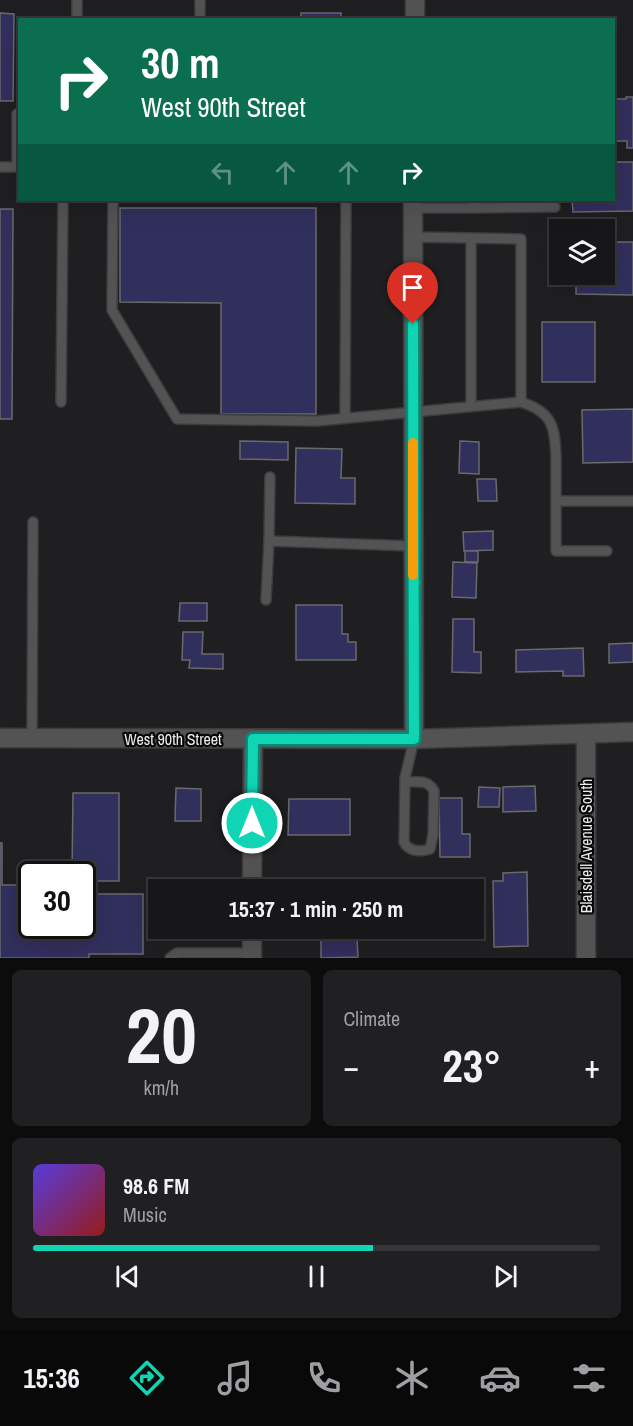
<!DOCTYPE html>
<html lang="en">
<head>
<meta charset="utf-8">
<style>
	:root { --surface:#171618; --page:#201f21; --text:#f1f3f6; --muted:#9e9fa2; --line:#363537; --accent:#10d5b4 }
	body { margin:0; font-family:"Archivo Narrow",sans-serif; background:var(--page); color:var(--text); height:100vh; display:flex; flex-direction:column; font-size:22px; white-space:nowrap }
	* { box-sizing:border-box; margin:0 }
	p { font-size:20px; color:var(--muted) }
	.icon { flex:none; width:33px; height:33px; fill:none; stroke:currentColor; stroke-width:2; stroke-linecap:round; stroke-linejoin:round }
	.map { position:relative; height:958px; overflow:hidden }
	.details { display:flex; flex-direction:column; gap:12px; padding:12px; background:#0d0c0d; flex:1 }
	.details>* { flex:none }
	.hud { position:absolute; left:18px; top:18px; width:597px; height:183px; border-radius:0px; box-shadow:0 6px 24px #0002,0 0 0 2px var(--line); background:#0b6e4f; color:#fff; overflow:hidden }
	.buttons { position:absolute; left:549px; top:219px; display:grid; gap:12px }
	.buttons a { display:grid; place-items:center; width:66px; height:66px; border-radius:0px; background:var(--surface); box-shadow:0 6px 24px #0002,0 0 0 2px var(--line); font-size:30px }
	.speed { position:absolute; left:18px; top:861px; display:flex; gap:12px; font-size:30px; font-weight:700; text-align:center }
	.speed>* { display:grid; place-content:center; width:78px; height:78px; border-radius:50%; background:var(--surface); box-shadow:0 6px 24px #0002,0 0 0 2px var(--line); line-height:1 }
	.speed .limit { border:3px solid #111; border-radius:9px; background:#fff; color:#111 }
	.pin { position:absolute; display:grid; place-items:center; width:51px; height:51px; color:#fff; margin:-62px -26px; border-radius:50% 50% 50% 0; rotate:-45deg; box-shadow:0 0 6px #0007 }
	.pin .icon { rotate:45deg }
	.me { position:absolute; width:66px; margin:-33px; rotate:0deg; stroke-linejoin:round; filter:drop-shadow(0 0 4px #0008) }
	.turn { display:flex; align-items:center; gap:21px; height:126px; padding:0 24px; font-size:27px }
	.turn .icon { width:78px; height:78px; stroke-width:2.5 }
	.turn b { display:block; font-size:42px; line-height:51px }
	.lanes { display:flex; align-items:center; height:57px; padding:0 24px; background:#0003; justify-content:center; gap:30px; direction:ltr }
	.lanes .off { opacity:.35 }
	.big { font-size:45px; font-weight:700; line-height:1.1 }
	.details .widget { flex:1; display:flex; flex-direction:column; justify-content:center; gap:9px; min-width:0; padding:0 21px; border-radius:9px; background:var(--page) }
	.details .dial { align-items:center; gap:0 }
	.dial b { font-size:78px; line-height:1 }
	.song { display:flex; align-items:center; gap:18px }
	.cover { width:72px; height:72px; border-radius:9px; background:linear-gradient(135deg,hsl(250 70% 55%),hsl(0 70% 35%)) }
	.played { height:6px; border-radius:3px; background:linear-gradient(90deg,var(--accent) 60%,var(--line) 60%) }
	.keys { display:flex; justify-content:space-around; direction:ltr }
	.heat { display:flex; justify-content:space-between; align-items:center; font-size:33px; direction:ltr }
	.details .tiles { flex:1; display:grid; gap:12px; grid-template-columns:1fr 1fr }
	.widget:last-child { grid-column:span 2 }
	.trip { position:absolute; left:148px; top:879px; width:336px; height:60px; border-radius:0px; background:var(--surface); box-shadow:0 6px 24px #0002,0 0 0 2px var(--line); font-weight:700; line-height:60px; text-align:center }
	.menu { display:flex; height:96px; justify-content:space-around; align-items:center; background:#09090a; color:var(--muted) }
	.menu .icon { width:42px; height:42px }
	.menu .current { color:var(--accent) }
	.menu b { font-size:27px; color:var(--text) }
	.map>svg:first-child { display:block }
	.building { fill:#312f5c; stroke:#6a6a6d; stroke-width:1.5 }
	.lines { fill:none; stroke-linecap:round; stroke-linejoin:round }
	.service-casing { stroke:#3c3b3d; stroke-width:12 }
	.minor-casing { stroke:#3c3b3d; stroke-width:21 }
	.tertiary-casing { stroke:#3c3b3d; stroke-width:21 }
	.service { stroke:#545354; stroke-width:9 }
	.minor { stroke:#545354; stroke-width:18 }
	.tertiary { stroke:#545354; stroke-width:18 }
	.route-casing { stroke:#0a8a75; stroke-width:15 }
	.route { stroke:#10d5b4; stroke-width:10 }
	.slow { stroke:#f59e0b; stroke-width:10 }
	.labels { text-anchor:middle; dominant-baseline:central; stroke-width:4.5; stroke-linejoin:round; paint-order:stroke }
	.street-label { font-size:16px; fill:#ecebec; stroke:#090809 }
</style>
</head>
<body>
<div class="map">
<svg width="633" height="958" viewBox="0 0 633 958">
	<rect width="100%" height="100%" fill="#1f1e20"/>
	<path class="building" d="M 0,13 L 14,14 L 13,101 L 0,101 Z
		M 301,13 L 341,13 L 341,20 L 301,20 Z
		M 626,97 L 633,97 L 633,148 L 627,148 L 627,141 L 614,141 L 614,99 L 626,99 Z
		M 614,162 L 633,162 L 633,211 L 573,212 L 572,200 L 614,200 Z
		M 120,208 L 316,208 L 316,414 L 221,414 L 221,303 L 120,302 Z
		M 0,209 L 13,209 L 12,419 L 0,419 Z
		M 604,242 L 633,242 L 633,295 L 576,294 L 576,274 L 604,274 Z
		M 542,322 L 595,322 L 595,382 L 542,382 Z
		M 633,409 L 633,462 L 583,463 L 582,410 Z
		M 240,441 L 288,442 L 288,460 L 240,459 Z
		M 460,441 L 479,442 L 479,474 L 459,473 Z
		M 296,448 L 342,449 L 341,478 L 355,478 L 355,504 L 295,503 Z
		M 477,479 L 496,479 L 497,501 L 478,501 Z
		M 493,531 L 493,550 L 464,551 L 463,532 Z
		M 465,551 L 478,551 L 478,562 L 465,562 Z
		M 453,562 L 477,563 L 476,598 L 452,597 Z
		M 180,603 L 207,603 L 207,621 L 179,621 Z
		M 296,605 L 342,605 L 342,634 L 348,634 L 348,642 L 356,642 L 356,660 L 296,660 Z
		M 453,619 L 474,619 L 474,652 L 481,652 L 481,673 L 452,672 Z
		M 183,632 L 203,632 L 202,654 L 223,654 L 223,669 L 189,668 L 190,660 L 182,660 Z
		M 633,643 L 633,662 L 609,663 L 609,644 Z
		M 583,648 L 584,676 L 563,676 L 563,671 L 516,672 L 516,650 Z
		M 535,786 L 536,811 L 503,812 L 503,787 Z
		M 479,787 L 500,788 L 499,807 L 478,807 Z
		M 176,788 L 201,789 L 201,821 L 175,821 Z
		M 73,793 L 119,793 L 119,881 L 82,881 L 82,874 L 72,874 Z
		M 439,798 L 462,798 L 462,834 L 470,834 L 470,857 L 440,857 Z
		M 289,799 L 350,799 L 350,835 L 288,835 Z
		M 0,843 L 2,843 L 2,885 L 32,885 L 32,926 L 82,926 L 82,885 L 85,885 L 85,894 L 143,894 L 143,954 L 89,954 L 89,958 L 0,958 Z
		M 527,872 L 528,946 L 494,947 L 493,881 L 503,881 L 503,873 Z
		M 321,938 L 357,938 L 358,957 L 321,958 Z"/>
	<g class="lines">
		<g class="service-casing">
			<path id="service" d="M 77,0 L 77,20
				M 200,0 L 200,20
				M 0,167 L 20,167
				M 17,167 L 17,114 L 20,114
				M 113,200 L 112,310 L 177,419 L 317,421 L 521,402 C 552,412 555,426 556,457 C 556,471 556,486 556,501
				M 413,208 L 474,208 L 474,200
				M 474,208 L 555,207
				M 413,237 L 521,239 L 521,402
				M 61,402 L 63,200
				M 471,406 L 471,238
				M 345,417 L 346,200
				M 270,477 L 269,541 L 413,546
				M 607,551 L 556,551 L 556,501 L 633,501
				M 266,600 L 269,541
				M 32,738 L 33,522
				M 405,782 C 417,782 428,779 434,791 L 433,835 L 430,849 C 420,852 409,852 404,842 L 405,778 L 414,739
				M 170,958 L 177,953 L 252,953"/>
		</g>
		<g class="minor-casing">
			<path id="minor" d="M 415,0 L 415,20
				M 413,200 L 414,739
				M 252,890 L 253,739
				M 252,958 L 252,928
				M 586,958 L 586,735"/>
		</g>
		<g class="tertiary-casing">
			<path id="tertiary" d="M 0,738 L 414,739 L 633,732"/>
		</g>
		<use href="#service" class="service"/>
		<use href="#minor" class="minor"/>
		<use href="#tertiary" class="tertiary"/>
	</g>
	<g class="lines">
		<g class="route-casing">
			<path id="route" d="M 252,823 L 253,739 L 414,739 L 413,324"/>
		</g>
		<use href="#route" class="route"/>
		<path class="slow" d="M 413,443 L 413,575"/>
	</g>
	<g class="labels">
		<g class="street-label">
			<text x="173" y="739">West 90th Street</text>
			<text transform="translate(586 846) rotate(-90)">Blaisdell Avenue South</text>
		</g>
	</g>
</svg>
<div class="buttons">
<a><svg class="icon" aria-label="layers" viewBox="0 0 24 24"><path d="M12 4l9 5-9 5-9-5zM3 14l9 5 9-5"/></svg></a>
</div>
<div class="speed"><div class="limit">30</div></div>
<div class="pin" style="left:413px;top:324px;background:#d93025"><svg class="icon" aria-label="arrive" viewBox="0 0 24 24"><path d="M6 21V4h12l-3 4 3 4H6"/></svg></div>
<svg class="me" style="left:252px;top:823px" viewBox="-20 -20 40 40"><circle r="17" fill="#10d5b4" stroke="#fff" stroke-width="3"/><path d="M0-11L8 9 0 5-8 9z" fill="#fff"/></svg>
<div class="trip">15:37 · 1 min · 250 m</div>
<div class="hud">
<div class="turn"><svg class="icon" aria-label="right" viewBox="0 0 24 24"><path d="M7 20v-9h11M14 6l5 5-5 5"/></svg><div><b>30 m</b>West 90th Street</div></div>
<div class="lanes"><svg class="icon off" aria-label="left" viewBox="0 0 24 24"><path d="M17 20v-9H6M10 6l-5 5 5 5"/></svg><svg class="icon off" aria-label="ahead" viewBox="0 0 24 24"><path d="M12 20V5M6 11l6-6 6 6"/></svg><svg class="icon off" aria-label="ahead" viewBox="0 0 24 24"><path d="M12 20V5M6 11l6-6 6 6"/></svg><svg class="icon" aria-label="right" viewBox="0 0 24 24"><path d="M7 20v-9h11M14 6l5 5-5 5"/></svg></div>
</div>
</div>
<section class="details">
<div class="tiles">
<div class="widget dial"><b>20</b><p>km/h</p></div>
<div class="widget"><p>Climate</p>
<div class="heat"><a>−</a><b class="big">23°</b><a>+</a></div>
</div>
<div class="widget">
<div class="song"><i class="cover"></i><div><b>98.6 FM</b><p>Music</p></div></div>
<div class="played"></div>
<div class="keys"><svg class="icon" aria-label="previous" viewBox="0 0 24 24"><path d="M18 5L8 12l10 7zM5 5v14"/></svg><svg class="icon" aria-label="pause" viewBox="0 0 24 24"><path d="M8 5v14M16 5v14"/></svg><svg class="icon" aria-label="next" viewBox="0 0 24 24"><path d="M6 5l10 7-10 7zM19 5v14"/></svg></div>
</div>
</div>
</section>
<nav class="menu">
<b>15:36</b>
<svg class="icon current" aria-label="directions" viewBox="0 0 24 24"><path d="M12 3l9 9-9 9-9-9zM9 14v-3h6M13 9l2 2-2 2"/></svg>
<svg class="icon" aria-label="music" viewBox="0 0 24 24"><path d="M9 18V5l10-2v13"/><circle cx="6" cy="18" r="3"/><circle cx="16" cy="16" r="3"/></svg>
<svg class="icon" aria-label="phone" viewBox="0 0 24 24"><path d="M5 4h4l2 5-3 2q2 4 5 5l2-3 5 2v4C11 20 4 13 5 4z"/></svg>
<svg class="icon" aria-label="climate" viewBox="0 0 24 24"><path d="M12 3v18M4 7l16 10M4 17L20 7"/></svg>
<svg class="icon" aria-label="car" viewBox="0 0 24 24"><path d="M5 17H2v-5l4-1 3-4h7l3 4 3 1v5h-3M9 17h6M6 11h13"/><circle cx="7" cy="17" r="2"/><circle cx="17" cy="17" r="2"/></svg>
<svg class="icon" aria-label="filters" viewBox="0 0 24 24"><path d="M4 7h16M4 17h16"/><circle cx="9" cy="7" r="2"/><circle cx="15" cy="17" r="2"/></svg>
</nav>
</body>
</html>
